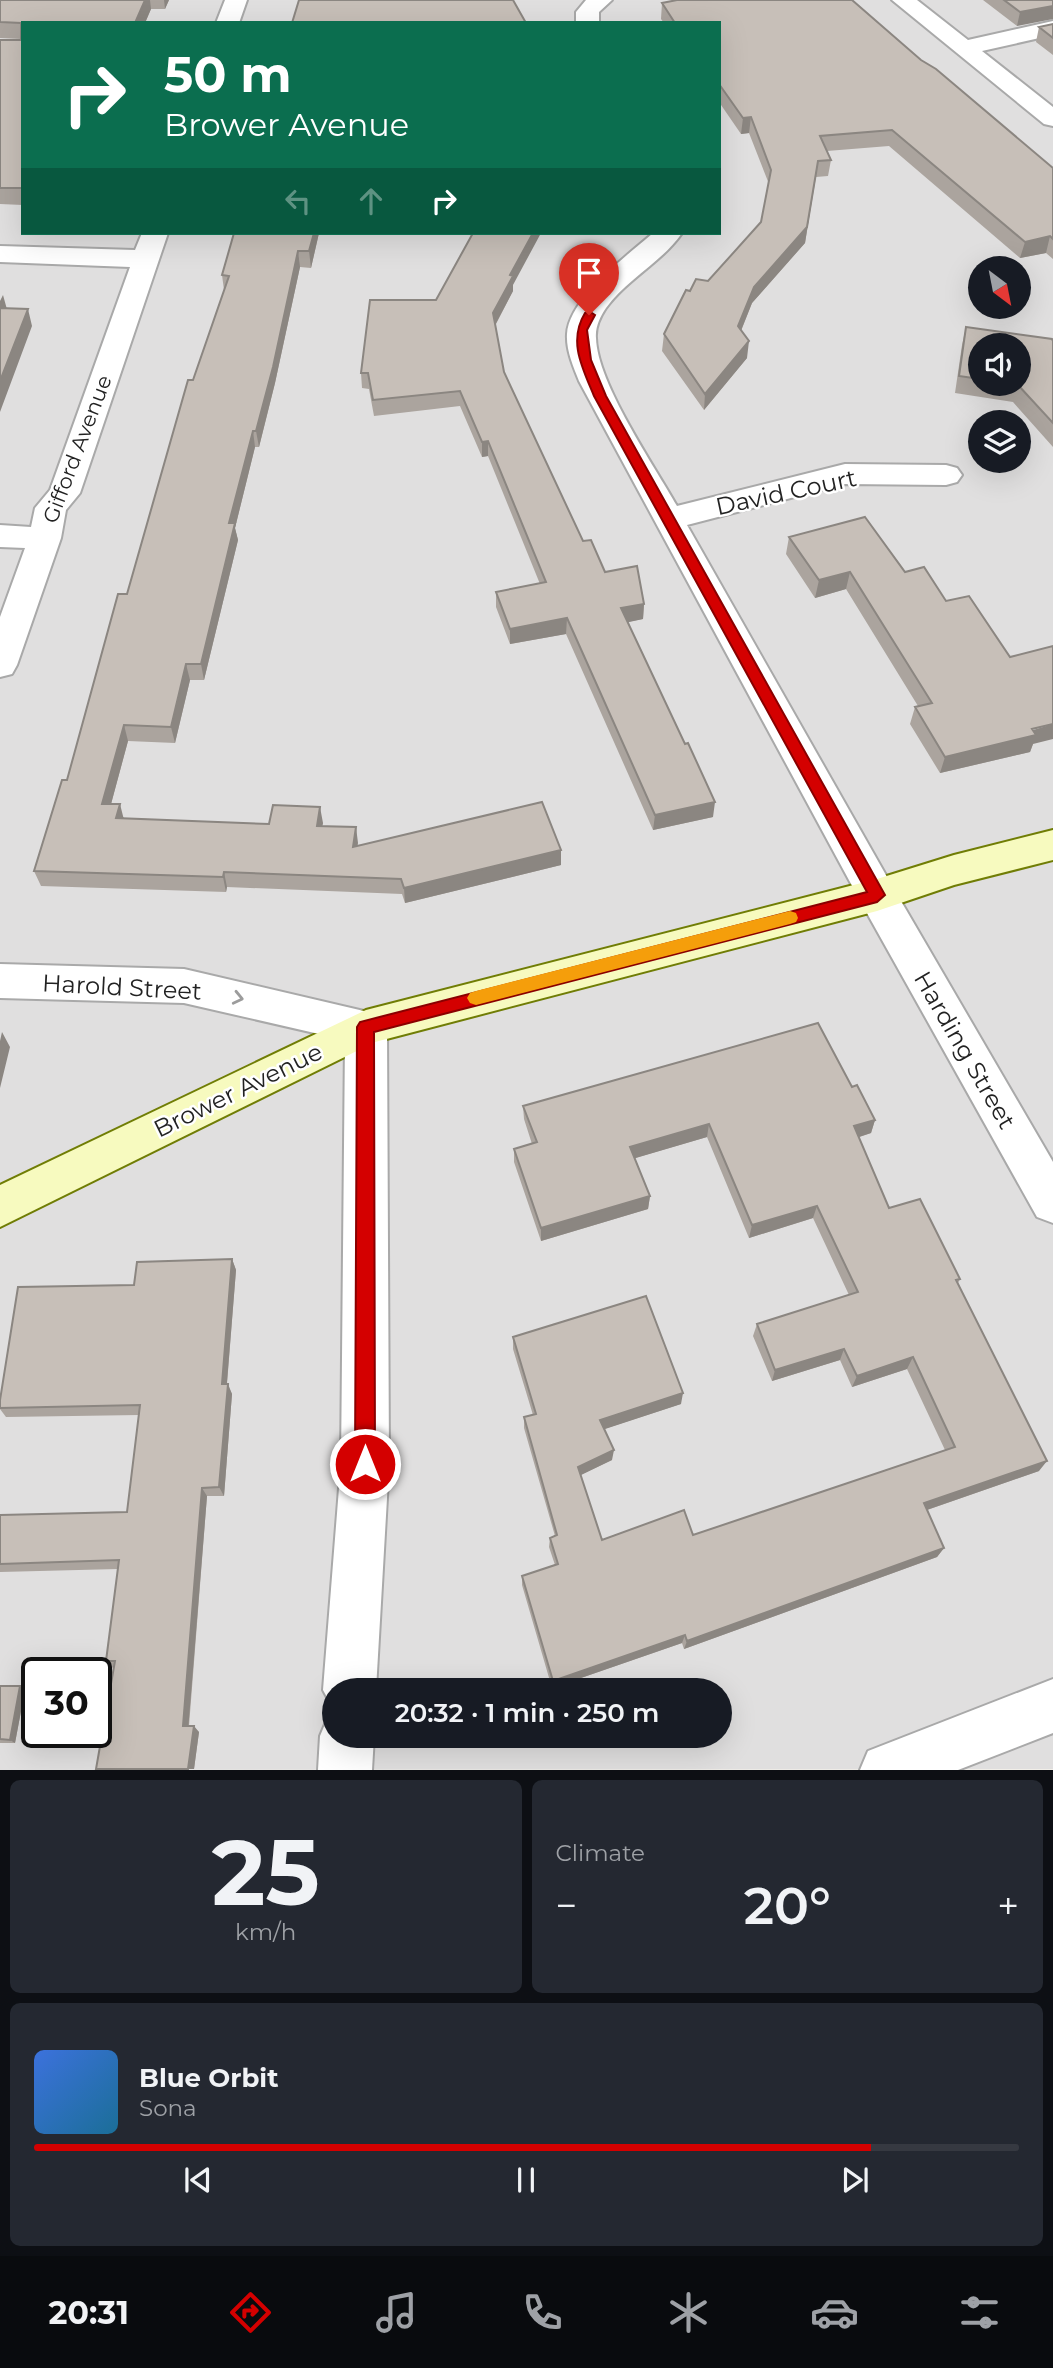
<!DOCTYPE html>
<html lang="en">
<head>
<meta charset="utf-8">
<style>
	:root { --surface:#171b24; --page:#242831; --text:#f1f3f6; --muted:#9ea1a6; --line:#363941; --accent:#d40000 }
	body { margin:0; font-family:Montserrat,sans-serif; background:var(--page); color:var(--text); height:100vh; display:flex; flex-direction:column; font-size:26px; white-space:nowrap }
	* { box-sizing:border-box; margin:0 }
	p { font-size:23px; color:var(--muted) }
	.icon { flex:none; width:38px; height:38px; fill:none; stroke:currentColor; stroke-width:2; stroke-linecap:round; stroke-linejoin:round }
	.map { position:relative; height:1770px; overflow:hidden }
	.drawer { display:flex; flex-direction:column; gap:10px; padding:10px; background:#0d0f14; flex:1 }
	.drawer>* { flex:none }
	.banner { position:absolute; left:21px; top:21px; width:700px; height:214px; border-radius:0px; box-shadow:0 7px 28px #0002; background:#0b6e4f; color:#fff; overflow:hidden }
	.needle { width:46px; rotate:148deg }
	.tools { position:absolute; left:968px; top:256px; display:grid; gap:14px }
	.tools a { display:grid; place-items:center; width:63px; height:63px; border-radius:50%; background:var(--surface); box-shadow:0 7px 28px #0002; font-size:35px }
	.speed { position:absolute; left:21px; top:1657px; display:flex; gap:14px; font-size:35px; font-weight:700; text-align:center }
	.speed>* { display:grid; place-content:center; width:91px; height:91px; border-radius:50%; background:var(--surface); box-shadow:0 7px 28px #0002; line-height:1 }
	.speed .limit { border:4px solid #111; border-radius:10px; background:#fff; color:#111 }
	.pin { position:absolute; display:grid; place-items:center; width:60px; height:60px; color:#fff; margin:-72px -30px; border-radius:50% 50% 50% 0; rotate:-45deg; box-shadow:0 0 7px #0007 }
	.pin .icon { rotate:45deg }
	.me { position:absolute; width:77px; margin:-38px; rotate:0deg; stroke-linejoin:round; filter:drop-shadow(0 0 5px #0008) }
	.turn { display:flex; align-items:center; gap:24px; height:147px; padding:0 28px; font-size:32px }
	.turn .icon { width:91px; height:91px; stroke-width:2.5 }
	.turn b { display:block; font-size:49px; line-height:60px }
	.lanes { display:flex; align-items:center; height:66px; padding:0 28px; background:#0003; justify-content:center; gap:35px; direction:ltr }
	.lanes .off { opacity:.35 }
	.big { font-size:52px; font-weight:600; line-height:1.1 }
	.drawer .tile { flex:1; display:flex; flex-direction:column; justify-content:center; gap:10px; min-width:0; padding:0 24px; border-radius:10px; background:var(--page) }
	.drawer .dial { align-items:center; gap:0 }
	.dial b { font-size:91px; line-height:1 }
	.song { display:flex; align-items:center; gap:21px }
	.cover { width:84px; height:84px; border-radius:10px; background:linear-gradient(135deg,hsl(220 70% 55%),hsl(200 70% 35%)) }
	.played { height:7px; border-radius:4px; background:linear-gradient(90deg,var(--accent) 85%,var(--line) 85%) }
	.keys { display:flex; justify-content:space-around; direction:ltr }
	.heat { display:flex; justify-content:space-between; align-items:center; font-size:38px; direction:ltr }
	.drawer .tiles { flex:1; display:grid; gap:10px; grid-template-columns:1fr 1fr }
	.tile:last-child { grid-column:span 2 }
	.trip { position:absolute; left:322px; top:1678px; width:410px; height:70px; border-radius:35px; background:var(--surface); box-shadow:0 7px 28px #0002; font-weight:600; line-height:70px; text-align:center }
	.dock { display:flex; height:112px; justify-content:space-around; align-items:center; background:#090b0e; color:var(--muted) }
	.dock .icon { width:49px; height:49px }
	.dock .on { color:var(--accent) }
	.dock b { font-size:32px; color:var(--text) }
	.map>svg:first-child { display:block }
	.residential { fill:#e0dfdf; fill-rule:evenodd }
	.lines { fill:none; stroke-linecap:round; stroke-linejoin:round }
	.street-casing { stroke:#a9a9a9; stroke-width:4 }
	.secondary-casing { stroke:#707d05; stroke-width:4 }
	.street { fill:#fff; fill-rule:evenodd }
	.secondary { fill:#f7fabf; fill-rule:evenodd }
	.wall { fill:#aba49e; fill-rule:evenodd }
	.shaded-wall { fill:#8b8681 }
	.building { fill:#c7bfb8; stroke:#8b8681; stroke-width:2 }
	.oneway { stroke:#9c9c9c }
	.route { fill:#d40000; stroke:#8a0000; stroke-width:2 }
	.slow { fill:#f59e0b }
	.labels { text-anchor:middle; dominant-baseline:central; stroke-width:5; stroke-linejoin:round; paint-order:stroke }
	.far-street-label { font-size:21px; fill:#222; stroke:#fff }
	.street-label { font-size:24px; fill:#222; stroke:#fff }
</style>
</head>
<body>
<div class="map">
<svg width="1053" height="1770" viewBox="0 0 1053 1770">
	<rect width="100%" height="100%" fill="#f2efe9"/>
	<path class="residential" d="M 0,0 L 1053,0 L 1053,1769 L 0,1770 ZM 23,23 L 719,23 L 719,233 L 23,233 ZM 980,268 L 1018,268 L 1018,306 L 980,306 ZM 980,345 L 1018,345 L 1018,383 L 980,383 ZM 980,422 L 1018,422 L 1018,460 L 980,460 ZM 37,1673 L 96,1673 L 96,1732 L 37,1732 ZM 334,1690 L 719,1690 L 719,1736 L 334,1736 Z"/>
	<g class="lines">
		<g class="street-casing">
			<path id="street" d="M 225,0 L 247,0 L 239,23 L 216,23 Z
				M 586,0 L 612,0 L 599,12 L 599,23 L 576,23 L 576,12 Z
				M 892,0 L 917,0 L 968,40 L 1053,21 L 1053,35 L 982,51 L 1053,107 L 1053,126 L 1044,124 Z
				M 142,233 L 168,233 L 80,493 L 66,510 L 61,538 L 17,665 L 12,674 L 0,677 L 0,617 L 25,548 L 0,547 L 0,525 L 31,527 L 35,508 L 50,490 L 130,267 L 0,262 L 0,246 L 135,250 Z
				M 653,233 L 682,233 C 662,262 627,279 606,308 C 600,317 595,327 596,338 C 597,383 654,465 677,506 L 845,464 L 946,465 L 957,468 L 962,475 L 957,482 L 946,485 L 845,484 L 687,525 L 891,884 L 1053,1162 L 1053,1223 L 1037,1217 L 863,906 L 579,381 C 573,366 566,350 567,334 C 569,298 628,255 653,233 Z
				M 0,964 L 184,969 L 381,1015 L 387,1027 L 389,1463 L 376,1690 L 334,1690 L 334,1710 L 323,1690 L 341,1463 L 345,1040 L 184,1003 L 0,998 Z
				M 1053,1679 L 1053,1733 L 958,1770 L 860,1770 L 868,1751 Z
				M 334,1714 L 334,1736 L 374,1736 L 372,1770 L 318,1770 L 320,1736 L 328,1717 Z"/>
		</g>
		<g class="secondary-casing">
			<path id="secondary" d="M 1053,830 L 1053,860 L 954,885 L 877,911 L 375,1042 L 0,1227 L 0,1185 L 366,1010 L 877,879 L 954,855 Z"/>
		</g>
		<use href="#street" class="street"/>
		<use href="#secondary" class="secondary"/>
	</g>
	<path class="wall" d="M 0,0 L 169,0 L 165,9 L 151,9 L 145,23 L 23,23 L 23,205 L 0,204 L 0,40 L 21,40 L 21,39 L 0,38 Z
		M 983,0 L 1053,0 L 1017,26 Z
		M 662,3 L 921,60 L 1053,168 L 1053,259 L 1046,253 L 1020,258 L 889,146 L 827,151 L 831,160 L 828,176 L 816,177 L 805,243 L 752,303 L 741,331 L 747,358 L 704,410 L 662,351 L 664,334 L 690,291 L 708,281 L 761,222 L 769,184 L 749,133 L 741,134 L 719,102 L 719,23 L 664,23 L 661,19 Z
		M 1053,24 L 1053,55 L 1036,42 L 1039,27 Z
		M 234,233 L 319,233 L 311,268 L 300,267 L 275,383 L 259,447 L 255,447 L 235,528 L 238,540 L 204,680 L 190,680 L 175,743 L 128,741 L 111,804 L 124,818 L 269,824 L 323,823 L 322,826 L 356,827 L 357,846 L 561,850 L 561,865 L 405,903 L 402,894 L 227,887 L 226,892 L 41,886 L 34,871 L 67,780 L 127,594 L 193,380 L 224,290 L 222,275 Z
		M 513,285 L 513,291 L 495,326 L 504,372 L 583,541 L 605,572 L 644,604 L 643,619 L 627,622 L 713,817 L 653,830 L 566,634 L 510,644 L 496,607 L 496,592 L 540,584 L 488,456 L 482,457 L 460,406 L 374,416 L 369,389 L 362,388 L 361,373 L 436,300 Z
		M 966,327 L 1053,341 L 1053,447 L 1013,402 L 955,393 L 962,345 ZM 980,345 L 1018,383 L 980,383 Z
		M 865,517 L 1033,744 L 1030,752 L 940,773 L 910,724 L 915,707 L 918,706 L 846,589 L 815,598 L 786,554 L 789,537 Z
		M 852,1087 L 875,1120 L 871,1133 L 859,1137 L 889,1208 L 960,1279 L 958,1283 L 1039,1471 L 927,1510 L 944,1548 L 937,1557 L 684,1649 L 682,1643 L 552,1688 L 522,1585 L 522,1576 L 555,1565 L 549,1547 L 550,1538 L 555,1536 L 524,1428 L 524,1417 L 533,1415 L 513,1349 L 513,1337 L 681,1404 L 604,1429 L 612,1460 L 580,1475 L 602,1540 L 693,1535 L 945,1450 L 907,1369 L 852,1387 L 840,1360 L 772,1381 L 753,1336 L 757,1324 L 849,1295 L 813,1218 L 749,1238 L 707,1137 L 635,1158 L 650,1196 L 648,1209 L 541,1241 L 514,1162 L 514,1149 L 532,1144 L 524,1119 L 523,1106 Z
		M 232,1259 L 236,1270 L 227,1384 L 232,1394 L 224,1496 L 207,1496 L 189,1726 L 199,1732 L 194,1769 L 113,1668 L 106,1661 L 118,1569 L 0,1572 L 0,1515 L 127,1512 L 139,1415 L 6,1417 L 0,1409 L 0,1400 L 134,1285 Z
		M 0,1686 L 25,1690 L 15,1743 L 0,1743 Z"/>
	<path class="shaded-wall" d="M 145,0 L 150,0 L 151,9 L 145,23 L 135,23 Z
		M 164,0 L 169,0 L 165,9 Z
		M 1053,6 L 1053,19 L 1017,26 L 1020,12 Z
		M 751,117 L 749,133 L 741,134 L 743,118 Z
		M 818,161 L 805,243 L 752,303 L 736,343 L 738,326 L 754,287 Z
		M 314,233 L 319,233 L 311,268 L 309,251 Z
		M 533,233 L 541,233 L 513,285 L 513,291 L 493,329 L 493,313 L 510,275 Z
		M 1050,236 L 1046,253 L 1020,258 L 1025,242 Z
		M 298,251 L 300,267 L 275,383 L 259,447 L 256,431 Z
		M 3,295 L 8,313 L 0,318 L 0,301 Z
		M 28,309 L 32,326 L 0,412 L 0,381 Z
		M 749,341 L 747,358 L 704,410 L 705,394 Z
		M 253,431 L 255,447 L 235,528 L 238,540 L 204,680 L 201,664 L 229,523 Z
		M 488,441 L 488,456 L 482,457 L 482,442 Z
		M 850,572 L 846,589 L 815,598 L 819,580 Z
		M 644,604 L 643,619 L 620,624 L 621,608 Z
		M 567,618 L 566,634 L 510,644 L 510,629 Z
		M 186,664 L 190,680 L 175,743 L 171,727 Z
		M 1053,724 L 1053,739 L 1033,744 L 1030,752 L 940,773 L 945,757 Z
		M 124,725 L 128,741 L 107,819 L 102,804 Z
		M 715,802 L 713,817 L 653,830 L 655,815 Z
		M 120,804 L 124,820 L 116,818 Z
		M 320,807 L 323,823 L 319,841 L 317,826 Z
		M 356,827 L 358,843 L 355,863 L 353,847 Z
		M 561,850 L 561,865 L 405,903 L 404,888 Z
		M 224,872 L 227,887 L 226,892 L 223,877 Z
		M 2,1032 L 10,1047 L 0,1088 L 0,1041 Z
		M 875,1120 L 871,1133 L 850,1140 L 854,1126 Z
		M 709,1124 L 707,1137 L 629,1160 L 630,1147 Z
		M 650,1196 L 648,1209 L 541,1241 L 541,1228 Z
		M 817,1206 L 813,1218 L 749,1238 L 752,1225 Z
		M 232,1259 L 236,1270 L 226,1394 L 222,1384 Z
		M 844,1349 L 840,1360 L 772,1381 L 775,1370 Z
		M 913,1357 L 907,1369 L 852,1387 L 857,1376 Z
		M 228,1384 L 232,1394 L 224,1496 L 219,1487 Z
		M 683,1393 L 681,1404 L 599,1431 L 600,1420 Z
		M 614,1450 L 612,1460 L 577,1477 L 578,1467 Z
		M 1047,1461 L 1039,1471 L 918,1513 L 924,1503 Z
		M 202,1488 L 207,1496 L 188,1731 L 183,1726 Z
		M 944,1548 L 937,1557 L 684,1649 L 687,1641 Z
		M 685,1635 L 682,1643 L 552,1688 L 553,1681 Z
		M 20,1686 L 25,1690 L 15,1743 L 10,1740 Z
		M 194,1726 L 199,1732 L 194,1769 L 188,1769 Z"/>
	<path class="building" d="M 0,0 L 145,0 L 135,23 L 23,23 L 23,188 L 0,188 L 0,40 L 21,40 L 21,23 L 0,22 Z
		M 299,0 L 513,0 L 526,23 L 292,23 Z
		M 677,0 L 852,0 L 921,60 L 936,69 L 1053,168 L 1053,239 L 1050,236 L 1025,242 L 892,130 L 820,136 L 831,160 L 818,161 L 807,227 L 754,287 L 738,326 L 749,341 L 705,394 L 664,334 L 686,290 L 690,291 L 696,279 L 708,281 L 761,222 L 771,170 L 751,117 L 743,118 L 719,84 L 719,23 L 675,23 L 662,3 Z
		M 1004,0 L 1053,0 L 1053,6 L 1020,12 Z
		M 1053,24 L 1053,38 L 1039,27 Z
		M 234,233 L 314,233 L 309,251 L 298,251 L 273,367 L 256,431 L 253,431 L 229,523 L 235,523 L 201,664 L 186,664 L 171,727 L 124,725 L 102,804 L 120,804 L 116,818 L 269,824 L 273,805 L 320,807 L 317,826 L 356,827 L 353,847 L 542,802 L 561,850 L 404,888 L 401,879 L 224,872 L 223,877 L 34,871 L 62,780 L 67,780 L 118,594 L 127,594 L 188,380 L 193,380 L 229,276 L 222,275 Z
		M 473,233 L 533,233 L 510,275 L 513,276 L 493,313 L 504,372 L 583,541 L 591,540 L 605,572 L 637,566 L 644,604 L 621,608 L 685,744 L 688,743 L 715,802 L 655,815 L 567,618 L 510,629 L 496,592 L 546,582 L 488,441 L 482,442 L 460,391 L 373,400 L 368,373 L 361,373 L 370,300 L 436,300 Z
		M 0,308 L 28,309 L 0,381 Z
		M 966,327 L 1052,339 L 1053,341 L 1053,423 L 1018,385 L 1010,383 L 1018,383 L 1018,345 L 980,345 L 980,379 L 959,376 Z
		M 865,517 L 905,572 L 924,567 L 946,601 L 969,596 L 1010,657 L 1053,646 L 1053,724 L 1032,729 L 1036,735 L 945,757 L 915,707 L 932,703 L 850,572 L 819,580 L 789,537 Z
		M 818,1023 L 852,1087 L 857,1085 L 875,1120 L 854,1126 L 889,1208 L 920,1199 L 960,1279 L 956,1280 L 1047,1461 L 924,1503 L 944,1548 L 687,1641 L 685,1635 L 553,1681 L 522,1576 L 558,1564 L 550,1538 L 557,1535 L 524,1417 L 536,1414 L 513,1337 L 646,1296 L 683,1393 L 600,1420 L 614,1450 L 578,1467 L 602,1540 L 684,1510 L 693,1535 L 955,1447 L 913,1357 L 857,1376 L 844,1349 L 775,1370 L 757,1324 L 858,1292 L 817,1206 L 752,1225 L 709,1124 L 630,1147 L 650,1196 L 541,1228 L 514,1149 L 537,1142 L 523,1106 Z
		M 232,1259 L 222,1384 L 228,1384 L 219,1487 L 202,1488 L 183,1726 L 194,1726 L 188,1769 L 96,1769 L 115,1661 L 106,1661 L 119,1560 L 0,1564 L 0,1515 L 127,1512 L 140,1405 L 0,1408 L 0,1400 L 18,1287 L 134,1285 L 137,1262 Z
		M 0,1686 L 20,1686 L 10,1740 L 0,1739 Z"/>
	<defs><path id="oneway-chevron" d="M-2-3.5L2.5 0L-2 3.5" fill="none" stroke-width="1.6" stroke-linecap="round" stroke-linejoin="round" transform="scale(1.75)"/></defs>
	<use class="oneway" href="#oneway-chevron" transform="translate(238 998) rotate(13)"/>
	<path class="route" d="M 589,311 L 595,315 L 587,330 L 591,360 L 606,396 L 885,895 L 877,902 L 374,1032 L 375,1464 L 372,1471 L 365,1474 L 358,1471 L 355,1464 L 357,1027 L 360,1022 L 867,892 L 594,396 C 582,367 568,341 585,313 Z"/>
	<path class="slow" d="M 790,911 L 796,913 L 798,918 L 796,922 L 790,924 L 476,1005 L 470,1003 L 467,998 L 470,993 L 476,991 Z"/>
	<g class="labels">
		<g class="far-street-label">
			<text transform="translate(77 449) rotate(-69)">Gifford Avenue</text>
		</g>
		<g class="street-label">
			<text transform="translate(786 492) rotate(-12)">David Court</text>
			<text transform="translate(122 987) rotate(3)">Harold Street</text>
			<text transform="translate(965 1050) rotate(60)">Harding Street</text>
			<text transform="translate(238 1090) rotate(-26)">Brower Avenue</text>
		</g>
	</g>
</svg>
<div class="tools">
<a><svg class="needle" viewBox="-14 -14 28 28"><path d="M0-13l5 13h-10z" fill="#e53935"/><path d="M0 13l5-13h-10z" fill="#9ea1a6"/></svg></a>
<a><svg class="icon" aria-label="sound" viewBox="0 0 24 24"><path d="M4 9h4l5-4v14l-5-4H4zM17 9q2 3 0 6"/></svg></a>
<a><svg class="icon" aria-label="layers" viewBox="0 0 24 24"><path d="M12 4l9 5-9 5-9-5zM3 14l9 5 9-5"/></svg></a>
</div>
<div class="speed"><div class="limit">30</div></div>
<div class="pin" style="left:589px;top:315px;background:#d93025"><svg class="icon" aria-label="arrive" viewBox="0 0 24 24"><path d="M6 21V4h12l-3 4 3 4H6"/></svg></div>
<svg class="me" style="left:365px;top:1464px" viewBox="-20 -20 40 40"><circle r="17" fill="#d40000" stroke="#fff" stroke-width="3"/><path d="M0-11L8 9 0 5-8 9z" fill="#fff"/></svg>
<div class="trip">20:32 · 1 min · 250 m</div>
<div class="banner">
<div class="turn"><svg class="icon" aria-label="right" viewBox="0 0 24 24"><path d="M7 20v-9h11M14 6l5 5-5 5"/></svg><div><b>50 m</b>Brower Avenue</div></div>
<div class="lanes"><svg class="icon off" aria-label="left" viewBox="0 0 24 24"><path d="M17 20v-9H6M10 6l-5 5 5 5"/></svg><svg class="icon off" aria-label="ahead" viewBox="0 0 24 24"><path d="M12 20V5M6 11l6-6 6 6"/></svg><svg class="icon" aria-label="right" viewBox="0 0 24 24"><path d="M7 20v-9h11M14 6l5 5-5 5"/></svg></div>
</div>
</div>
<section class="drawer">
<div class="tiles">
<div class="tile dial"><b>25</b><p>km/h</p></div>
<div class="tile"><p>Climate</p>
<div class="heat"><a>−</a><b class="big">20°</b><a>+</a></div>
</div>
<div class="tile">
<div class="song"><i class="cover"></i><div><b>Blue Orbit</b><p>Sona</p></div></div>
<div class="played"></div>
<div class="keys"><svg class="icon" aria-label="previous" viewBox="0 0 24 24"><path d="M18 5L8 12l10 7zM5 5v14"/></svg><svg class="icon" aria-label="pause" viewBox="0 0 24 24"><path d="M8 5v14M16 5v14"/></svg><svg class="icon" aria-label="next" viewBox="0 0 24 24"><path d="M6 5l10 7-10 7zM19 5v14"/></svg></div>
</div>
</div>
</section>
<nav class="dock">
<b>20:31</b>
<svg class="icon on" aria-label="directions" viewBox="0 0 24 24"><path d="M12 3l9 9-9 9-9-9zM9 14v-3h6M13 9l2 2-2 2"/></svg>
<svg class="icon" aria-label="music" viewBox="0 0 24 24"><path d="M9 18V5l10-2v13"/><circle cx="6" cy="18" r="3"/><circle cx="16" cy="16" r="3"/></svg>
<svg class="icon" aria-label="phone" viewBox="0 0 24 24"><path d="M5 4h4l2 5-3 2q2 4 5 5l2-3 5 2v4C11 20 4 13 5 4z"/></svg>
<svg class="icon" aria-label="climate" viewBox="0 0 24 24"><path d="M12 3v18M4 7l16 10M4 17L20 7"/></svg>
<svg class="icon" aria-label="car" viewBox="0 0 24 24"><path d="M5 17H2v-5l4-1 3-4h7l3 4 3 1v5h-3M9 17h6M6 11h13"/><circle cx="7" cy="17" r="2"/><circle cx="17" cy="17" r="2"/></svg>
<svg class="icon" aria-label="filters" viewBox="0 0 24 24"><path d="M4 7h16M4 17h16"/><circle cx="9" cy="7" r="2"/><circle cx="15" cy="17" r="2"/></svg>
</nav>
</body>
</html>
